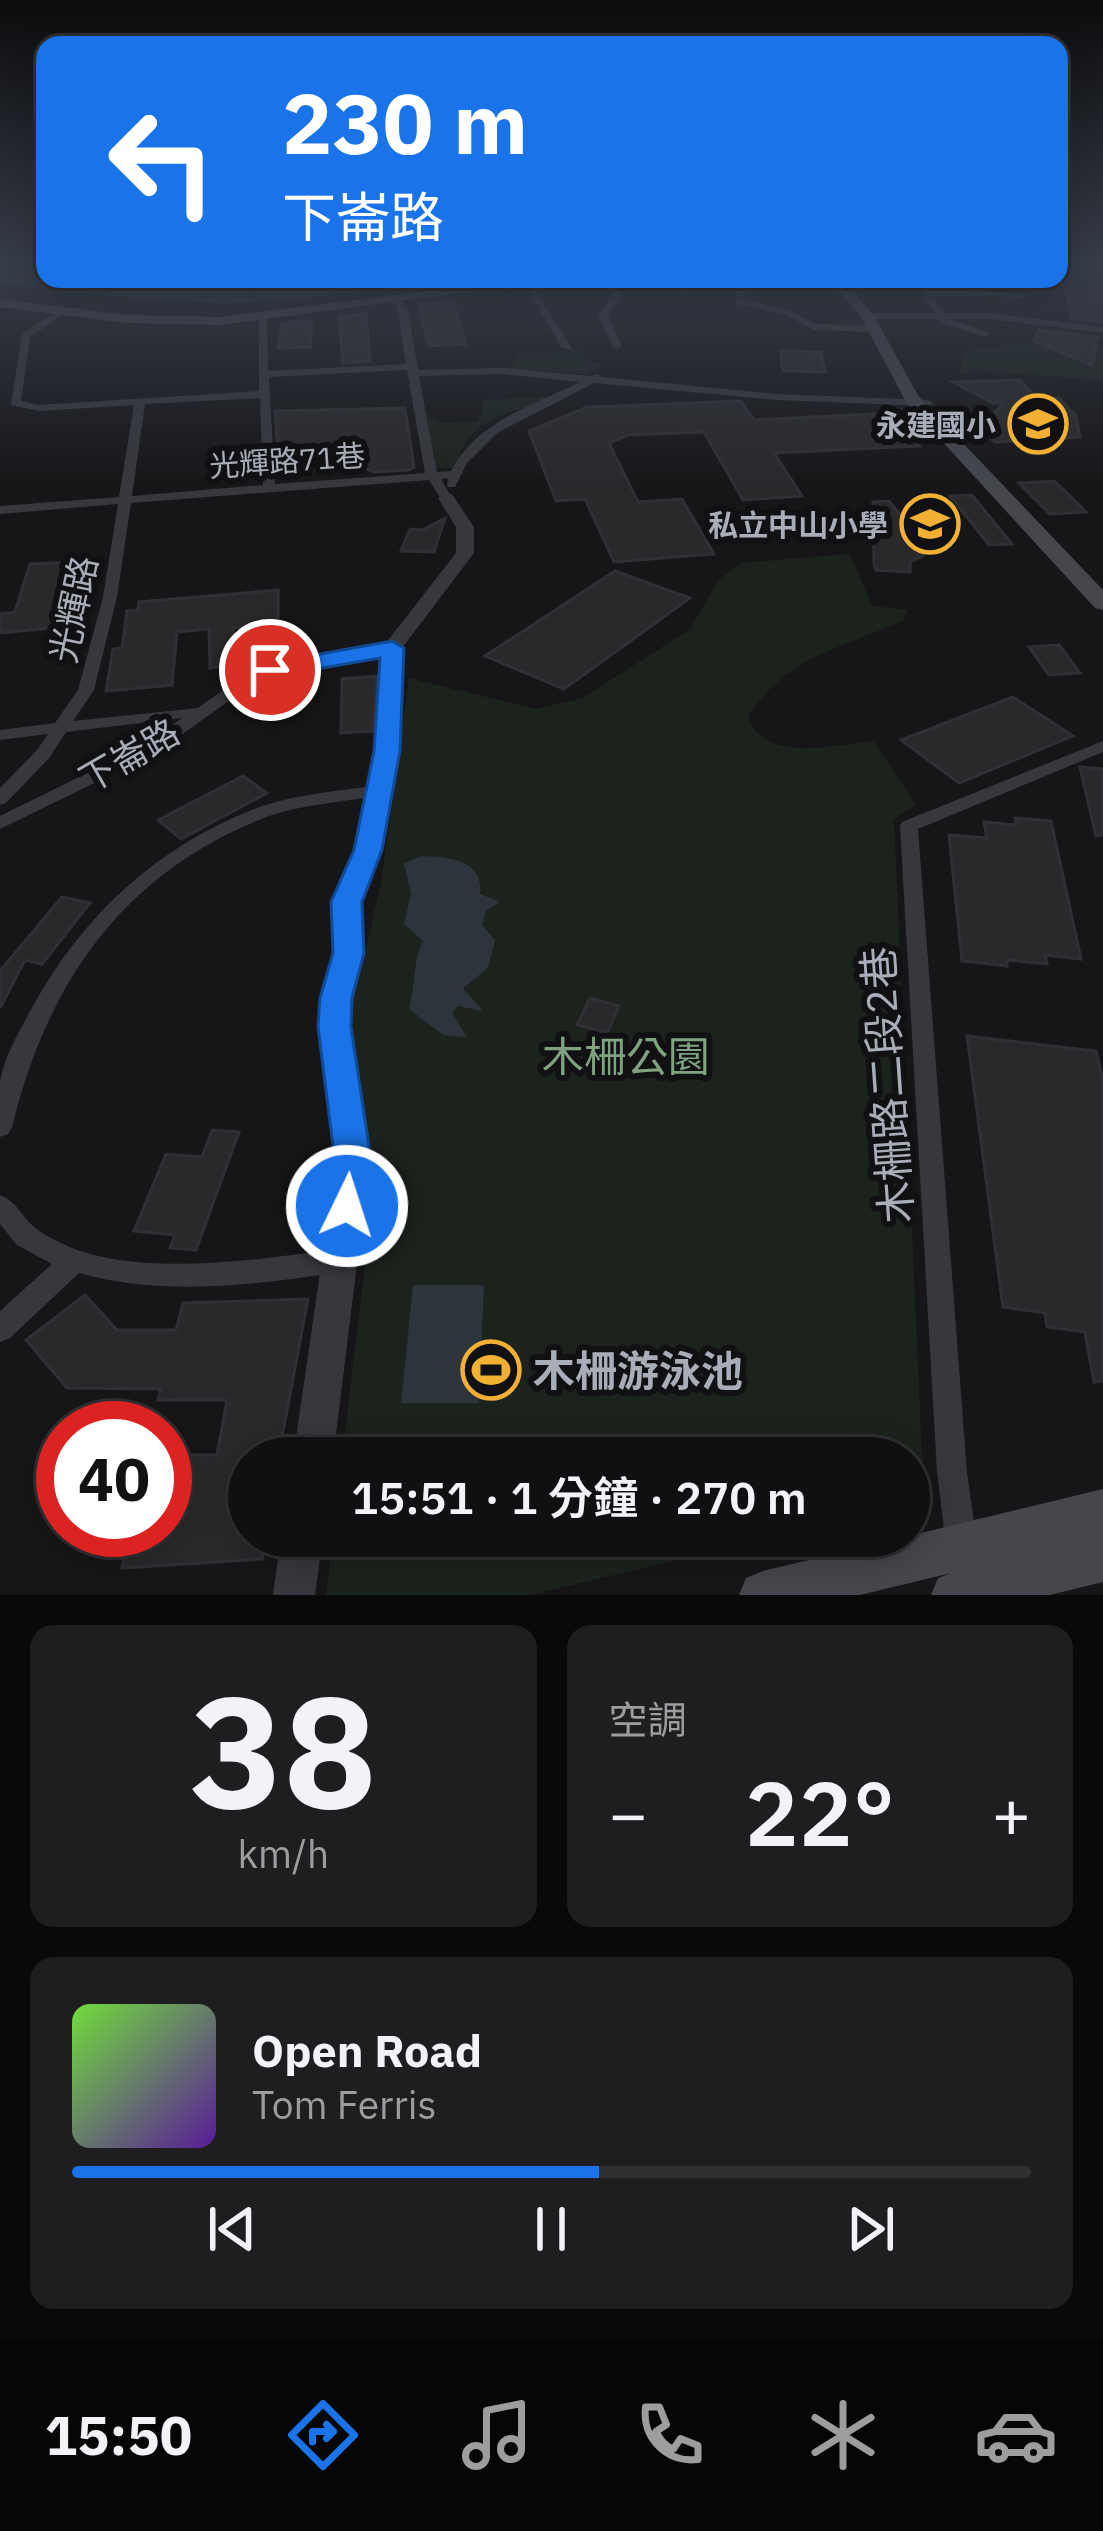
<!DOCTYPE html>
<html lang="zh-TW">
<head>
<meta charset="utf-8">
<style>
	:root { --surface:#101012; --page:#1e1e20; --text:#f1f3f6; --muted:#9c9d9f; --line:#303032; --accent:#1a73e8 }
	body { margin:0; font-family:"IBM Plex Sans","Noto Sans TC",sans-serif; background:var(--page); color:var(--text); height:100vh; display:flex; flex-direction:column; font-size:45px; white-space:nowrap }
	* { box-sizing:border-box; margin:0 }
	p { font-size:39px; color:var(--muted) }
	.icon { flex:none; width:66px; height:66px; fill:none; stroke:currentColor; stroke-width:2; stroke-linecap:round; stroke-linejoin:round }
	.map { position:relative; height:1595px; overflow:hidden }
	.sheet { display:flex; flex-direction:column; gap:30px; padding:30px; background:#09090a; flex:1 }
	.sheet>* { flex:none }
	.guide { position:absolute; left:36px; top:36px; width:1032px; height:252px; border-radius:24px; box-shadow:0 6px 30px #0003,0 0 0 3px var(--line); background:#1a73e8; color:#fff; overflow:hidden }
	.speed { position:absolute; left:36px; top:1401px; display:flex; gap:24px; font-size:60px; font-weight:700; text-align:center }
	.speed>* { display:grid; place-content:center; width:156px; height:156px; border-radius:50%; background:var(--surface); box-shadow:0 6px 30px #0003,0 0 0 3px var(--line); line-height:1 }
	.speed .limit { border:18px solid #d22; background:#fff; color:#111 }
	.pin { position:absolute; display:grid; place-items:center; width:102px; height:102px; color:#fff; margin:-51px; border:6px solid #fff; border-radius:50%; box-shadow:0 3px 12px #0007 }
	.me { position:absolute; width:132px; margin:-66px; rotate:4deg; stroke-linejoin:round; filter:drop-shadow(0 0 9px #0008) }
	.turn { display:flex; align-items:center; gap:42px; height:252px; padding:0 48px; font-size:54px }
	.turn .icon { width:156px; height:156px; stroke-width:2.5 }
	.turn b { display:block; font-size:84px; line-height:102px }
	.big { font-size:90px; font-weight:600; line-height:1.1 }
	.sheet .tile { flex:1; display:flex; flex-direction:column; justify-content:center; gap:18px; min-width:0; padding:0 42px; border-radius:24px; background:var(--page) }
	.sheet .dial { align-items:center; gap:0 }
	.dial b { font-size:156px; line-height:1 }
	.song { display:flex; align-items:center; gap:36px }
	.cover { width:144px; height:144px; border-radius:18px; background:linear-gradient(135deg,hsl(100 70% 55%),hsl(270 70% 35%)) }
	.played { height:12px; border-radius:6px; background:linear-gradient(90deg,var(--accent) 55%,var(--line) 55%) }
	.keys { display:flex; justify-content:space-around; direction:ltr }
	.heat { display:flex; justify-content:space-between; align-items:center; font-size:66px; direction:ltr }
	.sheet .tiles { flex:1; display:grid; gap:30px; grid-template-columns:1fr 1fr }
	.tile:last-child { grid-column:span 2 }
	.trip { position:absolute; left:228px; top:1437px; width:702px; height:120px; border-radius:60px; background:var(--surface); box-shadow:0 6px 30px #0003,0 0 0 3px var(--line); font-weight:600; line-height:120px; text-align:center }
	.menu { display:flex; height:192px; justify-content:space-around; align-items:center; background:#060607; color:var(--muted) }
	.menu .icon { width:84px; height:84px }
	.menu .selected { color:var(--accent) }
	.menu b { font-size:54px; color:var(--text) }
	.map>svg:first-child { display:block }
	.green { fill:#1c231d }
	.water { fill:#2c353c }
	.building { fill:#29292c; stroke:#303034; stroke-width:3 }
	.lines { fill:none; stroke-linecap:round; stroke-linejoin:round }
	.minor { fill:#37383d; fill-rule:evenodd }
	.tertiary { fill:#37383d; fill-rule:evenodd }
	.secondary { fill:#45474d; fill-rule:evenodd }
	.route { fill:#1a73e8; stroke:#114b97; stroke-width:3 }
	.labels { text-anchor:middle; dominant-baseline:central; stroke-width:12; stroke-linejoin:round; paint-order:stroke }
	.far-poi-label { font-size:30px; font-weight:bold; fill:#a8adb8; stroke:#111113; text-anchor:end }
	.far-street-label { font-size:30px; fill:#a8adb8; stroke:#111113 }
	.street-label { font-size:36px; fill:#a8adb8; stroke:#111113 }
	.near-park-label { font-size:42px; fill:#7fa381; stroke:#111113 }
	.near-street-label { font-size:42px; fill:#a8adb8; stroke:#111113 }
	.near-poi-label { font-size:42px; font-weight:bold; fill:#a8adb8; stroke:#111113; text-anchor:start }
</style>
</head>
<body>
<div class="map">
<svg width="1103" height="1595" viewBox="0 0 1103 1595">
	<rect width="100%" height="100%" fill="#161618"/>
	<path class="green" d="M 1024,342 L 1055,350 L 1083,342 L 1103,346 L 1103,380 L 973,371 L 959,376 L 964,352 Z
		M 583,350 L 587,362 L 605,363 L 588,374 L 511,369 L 517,354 Z
		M 560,396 C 513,414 468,413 456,468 L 436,468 L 427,417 L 441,423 L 478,422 L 484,400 Z
		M 850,554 L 872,606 L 907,610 L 904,620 C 844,648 788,655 748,716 C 763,765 835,744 874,741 L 916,805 L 894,819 L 924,1503 L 909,1506 L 909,1458 L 342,1458 L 373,1197 L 339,1013 L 350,974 L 363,963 L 382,877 L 409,678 L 536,709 L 583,698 L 690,629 L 719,579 L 742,563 Z
		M 333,1536 L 781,1536 L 529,1595 L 326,1595 Z"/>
	<path class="water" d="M 0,266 L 45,271 L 45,279 L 244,286 L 407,279 C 274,318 135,300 0,284 Z
		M 421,856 C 448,857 484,859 480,894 L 500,902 L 486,911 L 482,925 L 495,940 L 488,968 L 463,988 L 483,1011 L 458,1006 L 452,1013 L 467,1037 L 443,1035 L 409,1009 C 416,984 412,964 423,941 L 404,924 L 411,894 L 404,864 Z
		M 413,1285 L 484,1285 L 479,1403 L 401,1403 Z"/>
	<path class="building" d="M 1059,265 L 1103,271 L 1103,322 L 1072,319 Z
		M 453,302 L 466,344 L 429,346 L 418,304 Z
		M 366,314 L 370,361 L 343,363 L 339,317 Z
		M 294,322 L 312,322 L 310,347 L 278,348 L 282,323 Z
		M 1039,330 L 1098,337 L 1092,365 L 1034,341 Z
		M 780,351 L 821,352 L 825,372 L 783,371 Z
		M 1019,380 L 1038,398 L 1059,398 L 1076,416 L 1080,437 L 995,442 L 979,427 L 1004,403 L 993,403 L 953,382 Z
		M 741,401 L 754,420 L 892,413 L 920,446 L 774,453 L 802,496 L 743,500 L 704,432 L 628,435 L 609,443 L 638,502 L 682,499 L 714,554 L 614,562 L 585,499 L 556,501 L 529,431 L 587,407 Z
		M 405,408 L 414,467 L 409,470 L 374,472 L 359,466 L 279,475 L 275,411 Z
		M 1054,481 L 1065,491 L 1086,512 L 1050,514 L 1019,483 Z
		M 972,495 L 1012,544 L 989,545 L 950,496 Z
		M 889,501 L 919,538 L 923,556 L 910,562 L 910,572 L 876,570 L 874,565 L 873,502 Z
		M 445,518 L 434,552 L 401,551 L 410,529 L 423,530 Z
		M 98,561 L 91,592 L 78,593 L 71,626 L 0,633 L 0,614 L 15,612 L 30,564 Z
		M 615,571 L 690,598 L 564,689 L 485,656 Z
		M 278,590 L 278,624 L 233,628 L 235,665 L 210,668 L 209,629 L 177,632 L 172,685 L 106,691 L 113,649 L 122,648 L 127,611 L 138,610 L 139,602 Z
		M 1059,645 L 1080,673 L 1049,675 L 1029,647 Z
		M 377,676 L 373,731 L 341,733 L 342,679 Z
		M 1013,697 L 1073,736 L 959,783 L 901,740 Z
		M 1080,767 L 1103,769 L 1103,835 L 1096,836 Z
		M 243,776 L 267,793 L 181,839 L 158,820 Z
		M 1015,818 L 1051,821 L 1081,959 L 1045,955 L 1047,964 L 1007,960 L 1007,966 L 962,961 L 949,835 L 987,838 L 984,822 L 1016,825 Z
		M 62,897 L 90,903 L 42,964 L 25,960 L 0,1008 L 0,971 Z
		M 590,998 L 619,1006 L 607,1033 L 577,1025 Z
		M 967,1036 L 1096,1051 L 1103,1080 L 1103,1381 L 1094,1382 L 1085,1332 L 1047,1327 L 1045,1313 L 1003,1307 Z
		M 212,1130 L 239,1132 L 196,1250 L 170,1248 L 175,1235 L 134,1231 L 166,1154 L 202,1157 Z
		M 85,1295 L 117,1330 L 176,1330 L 183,1303 L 308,1299 L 278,1458 L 249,1458 L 249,1536 L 266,1536 L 262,1559 L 122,1568 L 131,1530 L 165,1530 L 165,1455 L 217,1455 L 227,1400 L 158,1400 L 161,1389 L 67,1388 L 26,1340 Z"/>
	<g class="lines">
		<path class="minor" d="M 522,279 L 529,281 L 572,348 L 571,350 L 562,348 Z
			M 609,279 L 618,279 L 626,287 L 608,316 L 622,346 L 617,349 L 612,346 L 598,316 L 617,287 Z
			M 681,279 L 689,279 L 687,289 L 682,292 L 677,289 Z
			M 732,279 L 740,279 L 747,289 L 744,300 L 792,311 L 815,324 L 873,326 L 878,329 L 873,332 L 813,330 L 786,315 L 736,304 L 737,289 Z
			M 875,279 L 912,279 C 904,284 883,284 875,279 Z
			M 927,290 L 1027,293 L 1030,298 L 933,296 L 945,313 L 989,313 L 1103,327 L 1103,333 L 989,319 L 948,319 L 987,332 L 989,334 L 984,337 L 942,323 L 939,319 L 867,319 L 862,316 L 867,313 L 935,313 L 922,293 Z
			M 397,298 L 407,306 L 418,370 L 502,368 L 591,376 L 597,374 L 602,377 L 777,394 L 928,400 L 934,403 L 928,406 L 777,400 L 594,383 L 497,433 L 467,463 L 455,487 L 447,487 L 448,478 L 441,479 L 452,498 L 450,501 L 442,501 L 429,480 L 131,503 L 117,597 L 94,690 L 73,721 L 198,708 L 250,671 L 392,643 L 400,648 L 392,653 L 261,678 L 156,753 L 0,829 L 0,816 L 144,745 L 182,718 L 66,732 L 49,758 L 6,803 L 0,805 L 0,788 L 37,750 L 48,734 L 0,740 L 0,730 L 55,723 L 78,690 L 103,597 L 118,504 L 0,514 L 0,506 L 119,497 L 134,405 L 39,411 L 11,405 L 22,334 L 60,309 L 68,311 L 30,337 L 21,401 L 39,405 L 259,391 L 259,316 L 267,318 L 268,371 L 406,364 L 397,307 L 392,301 ZM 407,370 L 425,473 L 275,484 L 269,377 ZM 502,374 L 580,382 C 534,405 477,421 451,471 L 437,472 L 419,376 ZM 260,398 L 263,485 L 132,496 L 145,404 Z
			M 1103,741 L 1103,752 L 918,829 L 967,1472 L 984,1595 L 952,1595 L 937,1472 L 900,826 L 902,822 Z
			M 380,785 L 386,786 L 389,790 L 386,794 C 348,802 307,803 269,816 C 124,871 48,981 12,1127 L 8,1134 L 0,1137 C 0,1119 0,1099 0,1082 C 4,1056 21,1028 33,1006 C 83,915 157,847 254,809 C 294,794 338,791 380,785 Z
			M 0,1195 C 16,1201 21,1215 33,1226 C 42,1234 55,1240 65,1245 C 138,1278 261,1260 340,1248 L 349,1252 L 353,1260 L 349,1268 L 340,1272 C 254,1285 164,1297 79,1273 L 10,1338 L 0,1342 L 0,1311 L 52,1264 L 17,1245 L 0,1224 Z"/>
		<path class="tertiary" d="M 446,493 L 452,494 L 474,527 L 474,553 L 402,648 L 403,708 L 386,829 L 357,916 L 362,953 L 349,1027 L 363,1098 L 367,1184 L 333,1458 L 293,1458 L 333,1184 L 331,1098 L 319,1027 L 334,953 L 331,916 L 362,829 L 381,708 L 382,648 L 456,553 L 456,527 L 438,498 Z
			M 281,1536 L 323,1536 L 315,1595 L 273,1595 Z"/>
		<path class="secondary" d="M 523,279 L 562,279 L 221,325 L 127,323 L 0,307 L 0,299 L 127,315 L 221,317 Z
			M 829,279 L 843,279 L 874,316 L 919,397 L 1103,590 L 1103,610 L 1095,608 L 906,402 L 861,317 Z
			M 1103,1489 L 1103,1582 L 1050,1595 L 931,1595 L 938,1578 L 951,1573 L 860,1595 L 739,1595 L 746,1578 L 763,1571 Z"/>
	</g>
	<linearGradient id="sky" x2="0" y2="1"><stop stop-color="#0c0c0d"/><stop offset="0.54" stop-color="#363c48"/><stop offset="1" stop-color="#363c48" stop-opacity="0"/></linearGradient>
	<rect width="1103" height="488" fill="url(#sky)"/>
	<path class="route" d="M 392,641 L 404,648 L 400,751 L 382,850 L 362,902 L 364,953 L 352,998 L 351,1027 L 369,1146 L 360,1218 L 347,1223 L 333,1218 L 328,1206 L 333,1146 L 318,1027 L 320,998 L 333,953 L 331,902 L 354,850 L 374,751 L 380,658 L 270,677 L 258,670 L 270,663 Z"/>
	<defs>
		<g id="school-ring" transform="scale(3)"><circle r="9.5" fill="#111113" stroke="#f2b134" stroke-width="1.5"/><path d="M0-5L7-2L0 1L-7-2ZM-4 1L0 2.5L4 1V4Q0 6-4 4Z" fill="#f2b134"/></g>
		<g id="stadium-ring" transform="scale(3)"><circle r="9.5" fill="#111113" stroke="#f2b134" stroke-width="1.5"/><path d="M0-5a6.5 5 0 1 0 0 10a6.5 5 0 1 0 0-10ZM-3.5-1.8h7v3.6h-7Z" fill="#f2b134"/></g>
	</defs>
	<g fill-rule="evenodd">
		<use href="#school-ring" x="1038" y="424"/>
		<use href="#school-ring" x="930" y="524"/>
		<use href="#stadium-ring" x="491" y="1370"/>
	</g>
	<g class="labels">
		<g class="far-poi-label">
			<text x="996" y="424">永建國小</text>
			<text x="888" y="524">私立中山小學</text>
		</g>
		<g class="far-street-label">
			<text transform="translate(287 460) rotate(-4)">光輝路71巷</text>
		</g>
		<g class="street-label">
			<text transform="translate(73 609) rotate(-78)">光輝路</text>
			<text transform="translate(129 755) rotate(-30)">下崙路</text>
		</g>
		<g class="near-park-label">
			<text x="626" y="1056">木柵公園</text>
		</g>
		<g class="near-street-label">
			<text transform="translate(887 1085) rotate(-94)">木柵路二段2巷</text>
		</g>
		<g class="near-poi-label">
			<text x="533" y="1370">木柵游泳池</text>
		</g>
	</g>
</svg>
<div class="speed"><div class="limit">40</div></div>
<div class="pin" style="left:270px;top:670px;background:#d93025"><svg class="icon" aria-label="arrive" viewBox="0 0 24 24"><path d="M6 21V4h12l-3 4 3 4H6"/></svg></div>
<svg class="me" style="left:347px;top:1206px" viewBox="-20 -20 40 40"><circle r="17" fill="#1a73e8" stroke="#fff" stroke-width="3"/><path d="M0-11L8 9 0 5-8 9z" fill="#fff"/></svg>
<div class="trip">15:51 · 1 分鐘 · 270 m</div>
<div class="guide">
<div class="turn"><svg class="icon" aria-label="left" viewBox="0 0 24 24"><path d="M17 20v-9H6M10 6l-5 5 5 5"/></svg><div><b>230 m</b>下崙路</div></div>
</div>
</div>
<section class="sheet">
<div class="tiles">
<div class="tile dial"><b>38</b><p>km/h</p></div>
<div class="tile"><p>空調</p>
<div class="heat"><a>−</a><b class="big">22°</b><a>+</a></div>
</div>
<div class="tile">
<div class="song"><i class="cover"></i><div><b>Open Road</b><p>Tom Ferris</p></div></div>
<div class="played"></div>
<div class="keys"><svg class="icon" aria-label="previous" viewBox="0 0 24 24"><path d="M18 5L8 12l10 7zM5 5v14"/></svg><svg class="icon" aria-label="pause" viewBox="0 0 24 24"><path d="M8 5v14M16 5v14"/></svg><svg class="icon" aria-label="next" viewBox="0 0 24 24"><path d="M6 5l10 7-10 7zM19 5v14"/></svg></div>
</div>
</div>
</section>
<nav class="menu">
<b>15:50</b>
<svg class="icon selected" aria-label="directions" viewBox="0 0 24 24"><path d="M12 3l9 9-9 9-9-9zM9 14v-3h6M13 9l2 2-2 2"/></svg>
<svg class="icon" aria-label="music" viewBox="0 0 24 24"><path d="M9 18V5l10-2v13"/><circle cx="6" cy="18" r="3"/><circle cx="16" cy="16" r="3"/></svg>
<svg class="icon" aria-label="phone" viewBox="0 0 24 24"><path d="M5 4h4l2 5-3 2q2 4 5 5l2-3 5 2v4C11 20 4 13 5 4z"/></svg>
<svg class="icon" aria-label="climate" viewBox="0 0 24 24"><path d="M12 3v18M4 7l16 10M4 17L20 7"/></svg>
<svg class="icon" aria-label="car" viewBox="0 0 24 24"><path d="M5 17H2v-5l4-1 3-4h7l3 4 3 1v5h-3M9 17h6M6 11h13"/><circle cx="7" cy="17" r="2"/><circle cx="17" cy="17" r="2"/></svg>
</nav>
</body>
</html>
